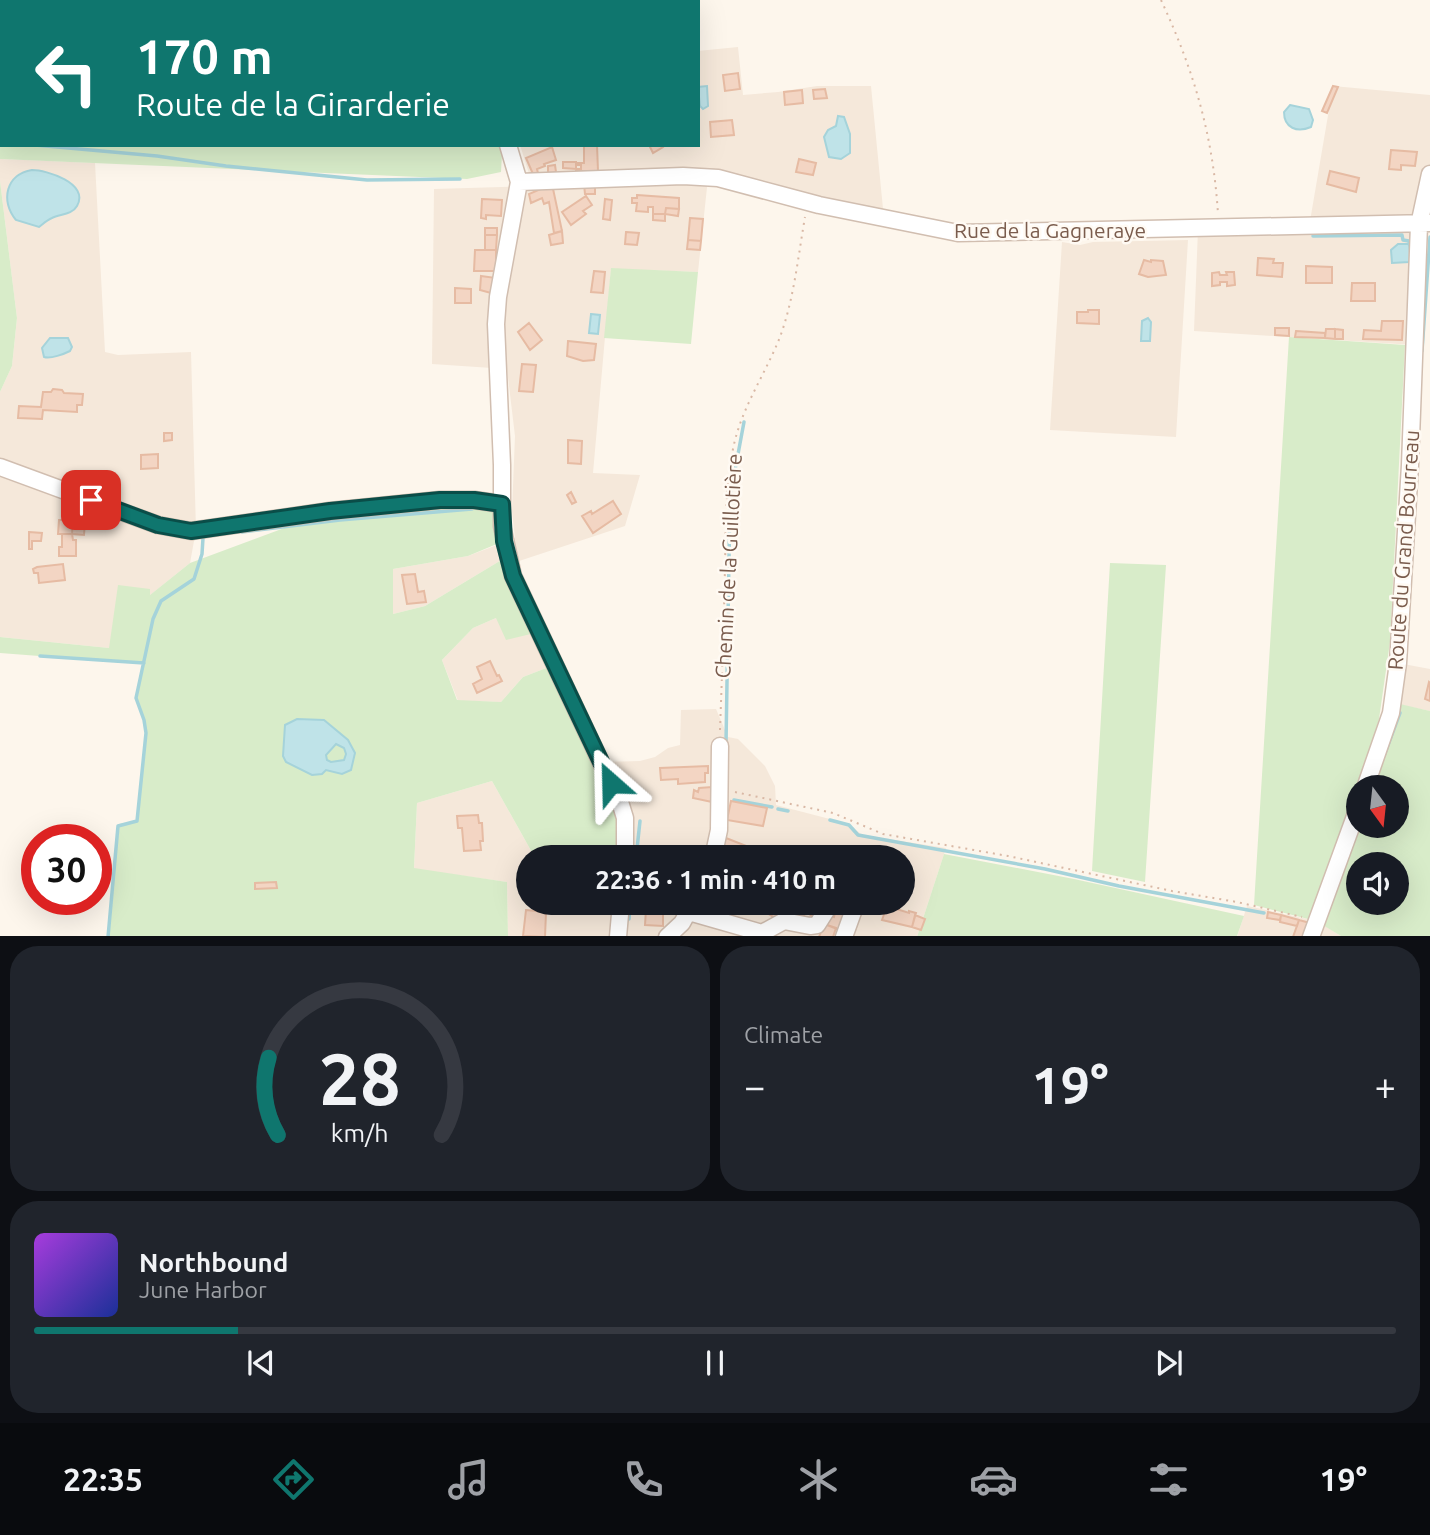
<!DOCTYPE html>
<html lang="en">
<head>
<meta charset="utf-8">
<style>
	:root { --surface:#171b24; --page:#20242c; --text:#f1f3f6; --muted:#9ea1a6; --line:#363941; --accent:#0f766e }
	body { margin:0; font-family:Ubuntu,sans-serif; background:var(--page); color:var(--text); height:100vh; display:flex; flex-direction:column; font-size:26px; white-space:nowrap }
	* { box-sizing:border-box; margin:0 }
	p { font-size:23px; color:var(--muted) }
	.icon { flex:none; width:38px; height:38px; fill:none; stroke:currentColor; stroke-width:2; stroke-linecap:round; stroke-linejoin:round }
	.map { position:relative; height:936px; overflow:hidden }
	.sheet { display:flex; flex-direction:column; gap:10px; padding:10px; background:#0d0f14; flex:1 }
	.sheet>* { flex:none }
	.hud { position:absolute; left:0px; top:0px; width:700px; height:147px; box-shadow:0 7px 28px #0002; background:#0f766e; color:#fff; overflow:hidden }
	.needle { width:46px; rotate:165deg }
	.tools { position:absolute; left:1346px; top:775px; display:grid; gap:14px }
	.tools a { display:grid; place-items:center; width:63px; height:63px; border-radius:50%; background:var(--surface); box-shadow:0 7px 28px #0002; font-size:35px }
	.speed { position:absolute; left:21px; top:824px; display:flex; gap:14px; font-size:35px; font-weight:700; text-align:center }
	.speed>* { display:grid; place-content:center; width:91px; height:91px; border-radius:50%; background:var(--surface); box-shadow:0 7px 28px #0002; line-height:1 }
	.speed .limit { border:10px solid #d22; background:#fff; color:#111 }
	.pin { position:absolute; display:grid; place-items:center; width:60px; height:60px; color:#fff; margin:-30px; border-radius:14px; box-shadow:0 4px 10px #0006 }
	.me { position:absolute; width:77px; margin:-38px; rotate:335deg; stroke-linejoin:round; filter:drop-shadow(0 0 5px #0008) }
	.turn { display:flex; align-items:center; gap:24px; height:147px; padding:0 21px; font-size:32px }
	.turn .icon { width:91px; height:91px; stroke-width:2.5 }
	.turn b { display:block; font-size:49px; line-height:60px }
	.big { font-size:52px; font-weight:600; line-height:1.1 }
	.sheet .card { flex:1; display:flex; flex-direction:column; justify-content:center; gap:10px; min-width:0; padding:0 24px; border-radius:28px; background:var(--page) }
	.sheet .dial { align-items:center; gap:0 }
	.dial svg { height:182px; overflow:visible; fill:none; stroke:var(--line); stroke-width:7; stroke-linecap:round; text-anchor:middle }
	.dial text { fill:var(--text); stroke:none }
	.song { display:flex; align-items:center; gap:21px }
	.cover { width:84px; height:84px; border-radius:10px; background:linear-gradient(135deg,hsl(280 70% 55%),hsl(230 70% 35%)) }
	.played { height:7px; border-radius:4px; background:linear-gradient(90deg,var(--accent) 15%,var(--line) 15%) }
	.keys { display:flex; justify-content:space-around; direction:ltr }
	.heat { display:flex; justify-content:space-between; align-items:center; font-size:38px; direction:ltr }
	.sheet .tiles { flex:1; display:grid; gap:10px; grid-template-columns:1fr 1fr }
	.card:last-child { grid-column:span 2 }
	.trip { position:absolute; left:516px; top:845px; width:399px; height:70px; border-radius:35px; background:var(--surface); box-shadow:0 7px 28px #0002; font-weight:600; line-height:70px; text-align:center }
	.dock { display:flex; height:112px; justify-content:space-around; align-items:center; background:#090b0e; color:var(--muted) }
	.dock .icon { width:49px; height:49px }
	.dock .on { color:var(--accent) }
	.dock b { font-size:32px; color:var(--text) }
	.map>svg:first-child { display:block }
	.residential { fill:#f5e8da }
	.green { fill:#d8ecc9; fill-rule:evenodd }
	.water { fill:#bfe3e8; stroke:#a5d3da; stroke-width:2; fill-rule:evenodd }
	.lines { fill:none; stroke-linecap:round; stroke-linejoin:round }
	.stream { stroke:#a5d3da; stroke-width:3.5 }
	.building { fill:#f3d5c3; stroke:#e6bba3; stroke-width:2 }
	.minor-casing { stroke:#d1beb0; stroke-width:19 }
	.path { stroke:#d9b8a5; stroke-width:2; stroke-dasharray:2 5; stroke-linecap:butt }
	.minor { stroke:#fff; stroke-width:16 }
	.route-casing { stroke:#0a4d48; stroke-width:18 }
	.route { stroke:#0f766e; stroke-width:12 }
	.labels { text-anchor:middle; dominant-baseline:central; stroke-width:5; stroke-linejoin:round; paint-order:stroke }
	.street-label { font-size:21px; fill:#7a5c4d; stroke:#fffaf3 }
</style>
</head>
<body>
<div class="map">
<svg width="1430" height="937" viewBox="0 0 1430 937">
	<rect width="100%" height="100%" fill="#fdf6ec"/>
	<path class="residential" d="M 738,47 L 743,95 L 778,92 L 817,86 L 871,86 L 884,219 L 708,178 L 698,272 L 611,269 L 593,473 L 640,475 L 625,526 L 510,564 L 508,556 L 425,606 L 393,614 L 393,569 L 468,556 L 515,538 L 512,511 L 515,436 L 507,369 L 432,364 L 434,189 L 533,186 L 520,145 L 698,145 L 698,51 Z
		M 1333,86 L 1430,95 L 1430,174 L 1414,345 L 1194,331 L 1198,229 L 1309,227 Z
		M 0,159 L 95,163 L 105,352 L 118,355 L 191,352 L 196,530 L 190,563 L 149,596 L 109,648 L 0,637 L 0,392 L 12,366 L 17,318 L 0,181 Z
		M 1188,240 L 1176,437 L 1050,430 L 1062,242 L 1080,245 L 1093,242 Z
		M 496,618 L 539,632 L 554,665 L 523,677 L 501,702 L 458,701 L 442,660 L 473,628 Z
		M 1398,663 L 1430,669 L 1430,711 L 1392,703 Z
		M 716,709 L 728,737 L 738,739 L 765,766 L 775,786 L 776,805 L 849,824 L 862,835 L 946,848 L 917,937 L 508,936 L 507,882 L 414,869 L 417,803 L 492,781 L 534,856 L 541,857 L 528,858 L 528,903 L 903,903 L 903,858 L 625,857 L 601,762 L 640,761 L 655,757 L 668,748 L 680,745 L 681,710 Z
		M 1247,906 L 1317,921 L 1341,936 L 1237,937 Z"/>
	<path class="green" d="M 0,0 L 434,0 L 435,2 L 2,2 L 2,145 L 501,145 L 502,154 L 501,172 L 467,179 L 0,159 Z
		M 0,181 L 17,318 L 12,366 L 0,392 Z
		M 611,268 L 698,272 L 691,344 L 604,338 Z
		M 1289,337 L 1405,345 L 1390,642 L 1379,719 L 1364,770 L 1308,919 L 1254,905 Z
		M 502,504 L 504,541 L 468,556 L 393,569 L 393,614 L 425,606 L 508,556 L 539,632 L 506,640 L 496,618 L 473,628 L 442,660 L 457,700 L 501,702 L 523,677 L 554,665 L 621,805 L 625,857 L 534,856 L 492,781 L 417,803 L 414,868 L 507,882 L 508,936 L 109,936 L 119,824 L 137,821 L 146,733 L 144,720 L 136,698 L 144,664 L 0,653 L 0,637 L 109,648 L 118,585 L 150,589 L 150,595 L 190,563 L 330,511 Z
		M 1110,563 L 1166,565 L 1145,882 L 1092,871 Z
		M 1400,704 L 1430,711 L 1430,936 L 1341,936 L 1321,924 L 1358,826 L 1396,826 L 1396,788 L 1372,787 L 1390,742 ZM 1358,864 L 1396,864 L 1396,903 L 1358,903 Z
		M 944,854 L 1074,879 L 1244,916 L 1237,936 L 917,937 Z"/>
	<path class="water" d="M 707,86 L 708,106 L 703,109 L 700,106 L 698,87 Z
		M 1290,105 L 1309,109 L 1313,120 L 1311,127 C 1297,133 1284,128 1284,112 Z
		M 838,116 L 844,117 L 850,134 L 850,153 L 841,159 L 829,157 L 824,137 L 828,130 L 836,126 Z
		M 32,170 C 46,170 90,183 77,206 C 72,215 60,214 52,218 C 47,220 43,224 39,227 L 16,220 C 0,201 6,174 32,170 Z
		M 1398,244 L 1409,244 L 1411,259 L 1409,262 L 1392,263 L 1391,250 Z
		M 591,314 L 600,315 L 598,334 L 589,333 Z
		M 1148,318 L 1151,322 L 1150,341 L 1141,341 L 1142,321 Z
		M 50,338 L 68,338 L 72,347 L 70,351 C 64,354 51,359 44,357 L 42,348 Z
		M 297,719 L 324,720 L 348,740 L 355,753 L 351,770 L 342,774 L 326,770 L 322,774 L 312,775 L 286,762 L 283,756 L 285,725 ZM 336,744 L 344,748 L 346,754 L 344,760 L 331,762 L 327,760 L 326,755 Z"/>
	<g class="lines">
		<path class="stream" d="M 361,0 L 361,2
			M 1,143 L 2,143
			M 35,145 L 157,156 L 226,166 L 367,180 L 460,179
			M 1313,236 L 1402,235 L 1403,240 L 1409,241 L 1409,244
			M 1422,351 L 1430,237
			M 242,532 L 340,520 L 472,509
			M 40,656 L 144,663
			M 726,744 L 730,497 L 744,422
			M 1384,756 L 1400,713
			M 734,800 L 772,807
			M 778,809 L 788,811
			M 830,820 L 849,825 L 858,835 L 1045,869 L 1119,886 L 1264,913
			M 636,858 L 640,821
			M 629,919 L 630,903
			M 108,937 L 118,826 L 137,821 L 146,733 L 144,720 L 136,698 L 153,619 L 161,601 L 194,579 L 202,554 L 203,538"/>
	</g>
	<path class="building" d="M 738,73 L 740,89 L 725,91 L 723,75 Z
		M 1333,86 L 1338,87 L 1327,113 L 1322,111 Z
		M 825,89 L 827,98 L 814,99 L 813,90 Z
		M 802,90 L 803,103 L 785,105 L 784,92 Z
		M 732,120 L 734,135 L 711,137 L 710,122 Z
		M 584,145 L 597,145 L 598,171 L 576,171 L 576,169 L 581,169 L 581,165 L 578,165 L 578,163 L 584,163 Z
		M 649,145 L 662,145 L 663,147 L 653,153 Z
		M 552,147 L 556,160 L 544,164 L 545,166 L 537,169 L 538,173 L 533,174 L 526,158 Z
		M 1391,150 L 1417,152 L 1415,166 L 1401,165 L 1401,170 L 1389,169 Z
		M 799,159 L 816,163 L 813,175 L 796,172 Z
		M 563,162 L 576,162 L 576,169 L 563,168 Z
		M 555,165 L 556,172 L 548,173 L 548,166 Z
		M 1330,171 L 1359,178 L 1356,192 L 1327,184 Z
		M 552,184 L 562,231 L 554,233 L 549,202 L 544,204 L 542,198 L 531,203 L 529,194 Z
		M 584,184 L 595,184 L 595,194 L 585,194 Z
		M 637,195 L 679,198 L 679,209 L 666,208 L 665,214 L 653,214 L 653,207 L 648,207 L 648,212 L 636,211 L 637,203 L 632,203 L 632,198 L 637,198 Z
		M 586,196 L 592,205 L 583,211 L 586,214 L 571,225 L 562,212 Z
		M 482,199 L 502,200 L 501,216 L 486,215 L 486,219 L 481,218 Z
		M 605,199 L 612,200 L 610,220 L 603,219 Z
		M 666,208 L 679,209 L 678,216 L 665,214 Z
		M 653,214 L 665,214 L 665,221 L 653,220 Z
		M 690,218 L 703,219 L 701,241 L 688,240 Z
		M 485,228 L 497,228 L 497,235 L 485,235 Z
		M 562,231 L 563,243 L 551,245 L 549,235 Z
		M 626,232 L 639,233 L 637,245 L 625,244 Z
		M 485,235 L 497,235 L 496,250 L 485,250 Z
		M 688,240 L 701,241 L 700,250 L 687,249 Z
		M 475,250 L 496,250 L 496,271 L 474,271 Z
		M 1258,258 L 1274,259 L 1273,263 L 1283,263 L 1282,277 L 1257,275 Z
		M 1144,260 L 1151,262 L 1151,260 L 1163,261 L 1166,275 L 1148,277 L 1139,274 Z
		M 1306,266 L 1332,267 L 1332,283 L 1306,283 Z
		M 594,271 L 605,272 L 603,293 L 591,292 Z
		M 1219,272 L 1220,275 L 1227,275 L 1226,272 L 1234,272 L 1235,285 L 1227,286 L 1227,282 L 1220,282 L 1220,285 L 1212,286 L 1212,273 Z
		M 481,276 L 496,278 L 491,293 L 480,290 Z
		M 1352,283 L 1375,283 L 1375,301 L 1351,301 Z
		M 455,288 L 471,289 L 471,303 L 455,303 Z
		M 1088,310 L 1099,310 L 1099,324 L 1077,323 L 1077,312 L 1088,312 Z
		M 1382,321 L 1403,321 L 1402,340 L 1363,339 L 1364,330 L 1381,331 Z
		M 529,323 L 542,340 L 530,350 L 518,332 Z
		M 1275,328 L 1289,328 L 1289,336 L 1275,335 Z
		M 1326,329 L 1335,329 L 1335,339 L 1325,338 Z
		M 1335,329 L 1343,330 L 1343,339 L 1335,339 Z
		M 1296,331 L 1325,333 L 1325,338 L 1295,337 Z
		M 568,341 L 596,344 L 594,360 L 583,361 L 567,356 Z
		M 522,364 L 536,365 L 533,392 L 519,391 Z
		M 53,389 L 62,390 L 64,393 L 83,394 L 82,405 L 77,405 L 77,412 L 43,410 L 42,419 L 18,418 L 19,406 L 41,407 L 43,392 L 51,392 Z
		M 164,433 L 172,433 L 172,440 L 164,441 Z
		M 568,440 L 582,441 L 581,464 L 568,463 Z
		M 158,454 L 158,468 L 141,469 L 141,455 Z
		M 571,492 L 576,502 L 572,504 L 567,495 Z
		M 613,501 L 621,514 L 593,533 L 582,516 L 591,511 L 592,514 Z
		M 59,520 L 73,520 L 72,534 L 58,534 Z
		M 73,520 L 85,521 L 84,535 L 72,534 Z
		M 29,532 L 42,533 L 41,541 L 32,541 L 32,549 L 29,549 Z
		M 62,534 L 72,534 L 73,540 L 76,540 L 76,556 L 59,556 L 59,547 L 62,547 Z
		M 63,564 L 65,580 L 39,583 L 38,573 L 34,573 L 33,569 L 37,567 Z
		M 415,574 L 418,592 L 424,591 L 426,602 L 407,604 L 402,575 Z
		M 490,661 L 497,676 L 499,675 L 502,681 L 477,693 L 473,684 L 482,679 L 477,667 Z
		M 1429,682 L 1430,683 L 1430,701 L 1425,699 Z
		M 708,766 L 708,773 L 705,773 L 705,782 L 678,784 L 678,779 L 661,780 L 660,768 Z
		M 712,787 L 712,802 L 693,798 L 694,790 L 698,792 L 699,788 Z
		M 731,801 L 767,808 L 763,826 L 727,820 Z
		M 478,815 L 479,823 L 482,823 L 483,841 L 480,841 L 481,850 L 464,851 L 462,828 L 458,828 L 457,816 Z
		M 726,838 L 754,849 L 750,858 L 739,858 L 721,850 Z
		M 785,847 L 797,852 L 798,849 L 810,855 L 809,858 L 780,858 Z
		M 276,882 L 277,888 L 255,889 L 255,883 Z
		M 766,903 L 796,903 L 793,909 L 788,906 L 785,912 L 780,909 L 779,911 Z
		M 796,903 L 810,905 L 803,917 L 792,910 Z
		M 768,905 L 779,911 L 775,918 L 764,911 Z
		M 810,905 L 823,911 L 818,920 L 806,912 Z
		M 887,906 L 909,913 L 909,911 L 916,913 L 912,927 L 882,920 Z
		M 842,908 L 848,912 L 842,931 L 824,924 L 827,915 L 834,917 L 835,912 L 840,914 Z
		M 646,909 L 653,909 L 653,913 L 663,913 L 663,926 L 645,925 Z
		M 526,910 L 546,912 L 545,937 L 523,936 Z
		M 1268,912 L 1281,915 L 1280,920 L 1267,918 Z
		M 915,915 L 925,919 L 921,930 L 912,927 Z
		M 1281,915 L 1299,920 L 1297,926 L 1280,922 Z
		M 1299,920 L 1310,923 L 1305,937 L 1293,937 Z
		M 824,924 L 836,928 L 833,937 L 819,937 Z"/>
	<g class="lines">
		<g class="minor-casing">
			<path id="minor" d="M 445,0 L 446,2
				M 508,145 L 519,182 L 498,297 L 496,324 L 502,465 L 502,526 L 513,576 L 621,805 L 625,818 L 625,858
				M 519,182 L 683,176 L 718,178 L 819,205 L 958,233 L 1430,223
				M 0,467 L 158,525 L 191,531 L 330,511 L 440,500 L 474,500 L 502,504
				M 1365,788 L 1391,713 L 1398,663 L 1410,465 L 1419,225 L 1430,174
				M 713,858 L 719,830 L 720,746
				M 689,912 L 762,933 L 784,921 L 810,926 L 817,925 L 831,903
				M 618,937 L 621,903
				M 667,937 L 682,923 L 693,903
				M 844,937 L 853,912 L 850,905 L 847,903
				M 1311,937 L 1358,808"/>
		</g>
		<path class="path" d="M 1161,0 C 1194,71 1213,135 1218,214
			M 720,730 C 722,675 724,621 725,566 C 726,527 725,487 733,449 C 741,408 765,375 780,337 C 794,299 798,257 805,217
			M 735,792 L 833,813 L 883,834 L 1008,856 L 1172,891 L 1237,902 L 1302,917"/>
		<use href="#minor" class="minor"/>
	</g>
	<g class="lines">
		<g class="route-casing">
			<path id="route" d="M 91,500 L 158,525 L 191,531 L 330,511 L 440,500 L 474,500 L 502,504 L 504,541 L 513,576 L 611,783"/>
		</g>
		<use href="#route" class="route"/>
	</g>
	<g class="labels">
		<g class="street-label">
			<text x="1050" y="230">Rue de la Gagneraye</text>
			<text transform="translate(1403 550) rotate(-86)">Route du Grand Bourreau</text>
			<text transform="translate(728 566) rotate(-87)">Chemin de la Guillotière</text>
		</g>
	</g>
</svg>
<div class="tools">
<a><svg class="needle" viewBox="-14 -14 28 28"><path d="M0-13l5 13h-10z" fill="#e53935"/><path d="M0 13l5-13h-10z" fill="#9ea1a6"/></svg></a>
<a><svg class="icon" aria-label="sound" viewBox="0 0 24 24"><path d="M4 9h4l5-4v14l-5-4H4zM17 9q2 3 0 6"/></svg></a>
</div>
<div class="speed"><div class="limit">30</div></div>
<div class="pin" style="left:91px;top:500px;background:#d93025"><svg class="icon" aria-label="arrive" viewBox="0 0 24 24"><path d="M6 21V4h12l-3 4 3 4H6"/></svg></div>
<svg class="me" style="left:611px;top:783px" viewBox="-20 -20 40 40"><path d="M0-17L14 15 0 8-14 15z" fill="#0f766e" stroke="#fff" stroke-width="4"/></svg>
<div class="trip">22:36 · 1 min · 410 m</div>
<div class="hud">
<div class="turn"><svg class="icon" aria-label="left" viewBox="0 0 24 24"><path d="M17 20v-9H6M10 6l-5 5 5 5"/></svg><div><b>170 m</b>Route de la Girarderie</div></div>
</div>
</div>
<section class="sheet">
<div class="tiles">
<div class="card dial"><svg viewBox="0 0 100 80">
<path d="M14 69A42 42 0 1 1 86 69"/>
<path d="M14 69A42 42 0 0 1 10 35" stroke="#0f766e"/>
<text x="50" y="56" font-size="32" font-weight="700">28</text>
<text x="50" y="72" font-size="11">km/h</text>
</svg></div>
<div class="card"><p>Climate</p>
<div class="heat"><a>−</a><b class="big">19°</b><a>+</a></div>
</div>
<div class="card">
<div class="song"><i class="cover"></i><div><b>Northbound</b><p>June Harbor</p></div></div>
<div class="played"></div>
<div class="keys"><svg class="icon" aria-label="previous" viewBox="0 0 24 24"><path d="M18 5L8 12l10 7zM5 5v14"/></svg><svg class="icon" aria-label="pause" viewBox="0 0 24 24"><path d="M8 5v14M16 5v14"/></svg><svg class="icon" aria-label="next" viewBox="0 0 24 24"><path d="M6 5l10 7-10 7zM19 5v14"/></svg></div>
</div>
</div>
</section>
<nav class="dock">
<b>22:35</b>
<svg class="icon on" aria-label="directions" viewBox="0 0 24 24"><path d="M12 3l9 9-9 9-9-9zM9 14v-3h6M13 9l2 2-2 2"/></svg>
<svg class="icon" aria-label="music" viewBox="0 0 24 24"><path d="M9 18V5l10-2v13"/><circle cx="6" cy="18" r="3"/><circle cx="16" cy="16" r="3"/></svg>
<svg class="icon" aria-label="phone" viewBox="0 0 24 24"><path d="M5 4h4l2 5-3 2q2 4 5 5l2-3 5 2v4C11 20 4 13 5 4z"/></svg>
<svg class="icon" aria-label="climate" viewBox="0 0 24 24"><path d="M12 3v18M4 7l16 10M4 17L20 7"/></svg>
<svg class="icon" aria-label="car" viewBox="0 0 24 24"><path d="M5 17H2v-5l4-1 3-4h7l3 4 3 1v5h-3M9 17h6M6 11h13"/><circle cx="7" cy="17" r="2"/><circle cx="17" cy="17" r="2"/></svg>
<svg class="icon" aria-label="filters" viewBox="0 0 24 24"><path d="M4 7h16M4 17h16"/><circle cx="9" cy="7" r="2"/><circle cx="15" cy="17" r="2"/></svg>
<b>19°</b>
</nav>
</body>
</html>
